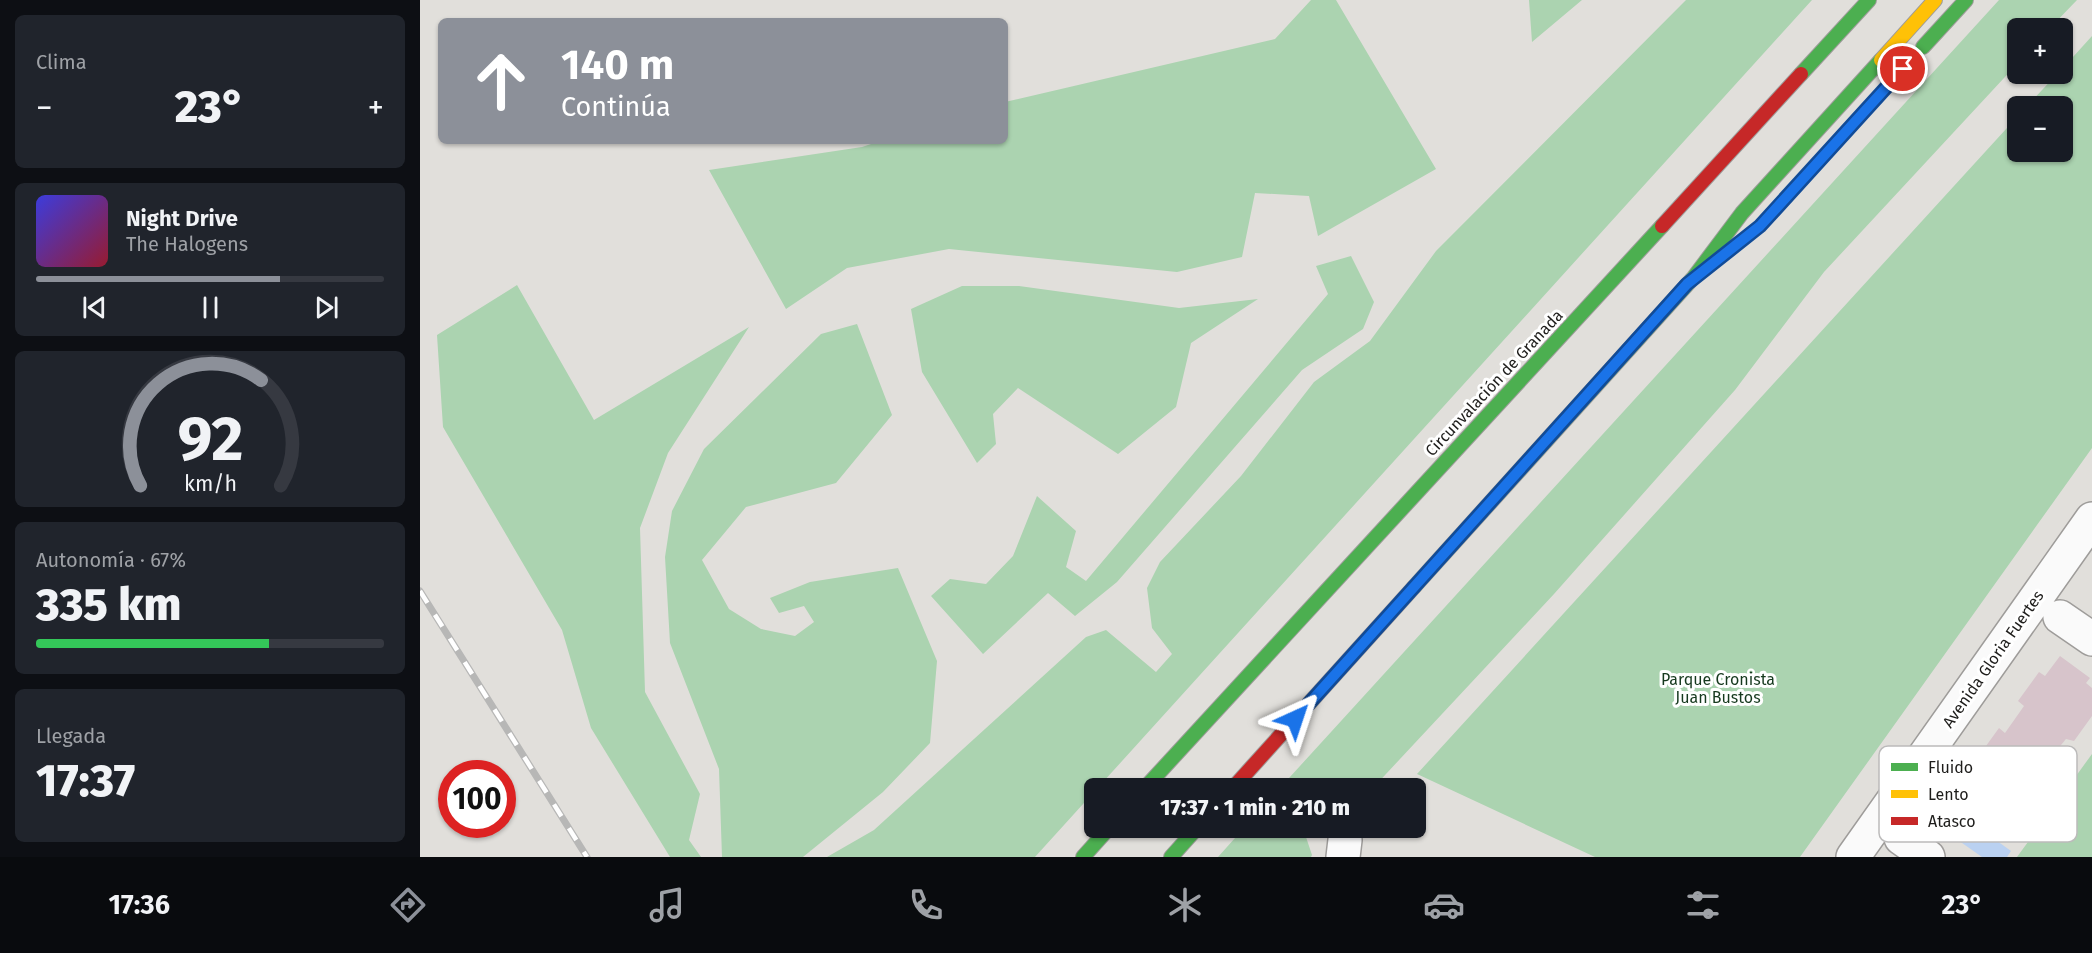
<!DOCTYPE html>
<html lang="es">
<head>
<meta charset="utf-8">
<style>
	:root { --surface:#171b24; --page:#20242c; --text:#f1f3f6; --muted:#9ea1a6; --line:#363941; --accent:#8c9099 }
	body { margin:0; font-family:"Fira Sans",sans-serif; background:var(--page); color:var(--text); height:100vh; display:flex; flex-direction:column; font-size:22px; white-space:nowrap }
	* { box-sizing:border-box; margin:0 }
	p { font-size:20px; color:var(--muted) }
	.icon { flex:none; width:33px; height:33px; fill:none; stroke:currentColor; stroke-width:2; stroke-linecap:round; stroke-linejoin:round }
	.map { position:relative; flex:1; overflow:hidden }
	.sheet { display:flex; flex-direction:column; gap:15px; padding:15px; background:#0d0f14; width:420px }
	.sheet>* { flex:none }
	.hud { position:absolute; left:18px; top:18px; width:570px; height:126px; border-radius:9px; box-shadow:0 2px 4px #0004; background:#8c9099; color:#fff; overflow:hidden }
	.controls { position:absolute; left:1587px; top:18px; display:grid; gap:12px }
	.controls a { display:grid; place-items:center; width:66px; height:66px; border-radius:9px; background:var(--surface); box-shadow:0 2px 4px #0004; font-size:30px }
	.speed { position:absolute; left:18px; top:760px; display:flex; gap:12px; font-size:30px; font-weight:700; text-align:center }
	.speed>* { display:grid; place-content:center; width:78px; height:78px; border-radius:50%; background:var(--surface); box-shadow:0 2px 4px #0004; line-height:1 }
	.speed .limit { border:9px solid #d22; background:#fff; color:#111 }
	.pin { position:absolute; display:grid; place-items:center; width:51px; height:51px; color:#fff; margin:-26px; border:3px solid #fff; border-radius:50%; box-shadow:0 2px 6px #0007 }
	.me { position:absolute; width:66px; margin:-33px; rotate:42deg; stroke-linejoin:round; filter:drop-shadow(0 0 4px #0008) }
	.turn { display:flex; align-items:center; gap:21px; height:126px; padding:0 24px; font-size:27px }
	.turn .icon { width:78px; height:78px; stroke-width:2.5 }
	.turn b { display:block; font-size:42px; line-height:51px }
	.big { font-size:45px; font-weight:800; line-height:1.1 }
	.sheet .tile { flex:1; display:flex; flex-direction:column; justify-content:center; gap:9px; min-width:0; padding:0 21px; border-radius:9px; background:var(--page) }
	.sheet .dial { align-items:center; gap:0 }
	.dial svg { height:156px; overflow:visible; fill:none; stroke:var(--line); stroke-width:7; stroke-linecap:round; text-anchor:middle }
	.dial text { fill:var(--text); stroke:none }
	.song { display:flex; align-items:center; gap:18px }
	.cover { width:72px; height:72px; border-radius:9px; background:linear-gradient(135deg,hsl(240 70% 55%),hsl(350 70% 35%)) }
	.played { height:6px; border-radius:3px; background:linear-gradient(90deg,var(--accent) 70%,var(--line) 70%) }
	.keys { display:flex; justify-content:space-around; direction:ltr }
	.heat { display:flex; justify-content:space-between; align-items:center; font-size:33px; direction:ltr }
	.charge { height:9px; border-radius:4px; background:linear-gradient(90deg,#34c759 67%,var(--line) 0) }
	.trip { position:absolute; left:664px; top:778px; width:342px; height:60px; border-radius:9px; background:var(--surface); box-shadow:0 2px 4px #0004; font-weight:800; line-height:60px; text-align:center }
	.tab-bar { display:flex; height:96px; justify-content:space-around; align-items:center; background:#090b0e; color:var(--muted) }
	.tab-bar .icon { width:42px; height:42px }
	.tab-bar .on { color:var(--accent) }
	.tab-bar b { font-size:27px; color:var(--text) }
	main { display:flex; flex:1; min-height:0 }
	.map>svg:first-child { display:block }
	.green { fill:#abd3b0 }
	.water { fill:#bad1f1 }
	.building { fill:#d7c4cb }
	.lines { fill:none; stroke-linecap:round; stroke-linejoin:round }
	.street-casing { stroke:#9e9c9a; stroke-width:36 }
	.fast-casing { stroke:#9e9c9a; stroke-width:16 }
	.slow-casing { stroke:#9e9c9a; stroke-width:16 }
	.jam-casing { stroke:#9e9c9a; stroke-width:16 }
	.street { stroke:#fafafa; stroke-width:33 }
	.fast { stroke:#4caf50; stroke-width:14 }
	.slow { stroke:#ffc107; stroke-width:14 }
	.jam { stroke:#c62828; stroke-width:14 }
	.rail-casing { stroke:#b7b7b6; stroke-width:7 }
	.rail { stroke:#fff; stroke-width:4.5; stroke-dasharray:14; stroke-linecap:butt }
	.route-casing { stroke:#114b97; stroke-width:15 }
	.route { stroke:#1a73e8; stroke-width:10 }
	.labels { text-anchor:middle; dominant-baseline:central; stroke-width:6; stroke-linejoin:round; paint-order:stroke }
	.street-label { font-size:16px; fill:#1e1d1b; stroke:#fff }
	.park-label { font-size:16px; fill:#16391e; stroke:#fff }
	.key { fill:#fff; stroke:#bcbbbb; stroke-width:1.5 }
	.key-label { font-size:16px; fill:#1e1d1b }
</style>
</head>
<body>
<main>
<section class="sheet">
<div class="tile"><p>Clima</p>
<div class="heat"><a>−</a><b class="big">23°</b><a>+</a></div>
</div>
<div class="tile">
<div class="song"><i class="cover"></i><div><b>Night Drive</b><p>The Halogens</p></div></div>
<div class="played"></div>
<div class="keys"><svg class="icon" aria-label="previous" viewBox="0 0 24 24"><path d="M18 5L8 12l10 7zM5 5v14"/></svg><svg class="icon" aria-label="pause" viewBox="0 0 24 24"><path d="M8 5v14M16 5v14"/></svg><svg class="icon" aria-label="next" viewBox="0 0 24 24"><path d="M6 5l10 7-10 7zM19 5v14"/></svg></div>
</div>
<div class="tile dial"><svg viewBox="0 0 100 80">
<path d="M14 69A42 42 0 1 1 86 69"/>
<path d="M14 69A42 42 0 0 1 76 15" stroke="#8c9099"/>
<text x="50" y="56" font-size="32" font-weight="700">92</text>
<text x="50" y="72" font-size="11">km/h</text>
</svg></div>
<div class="tile"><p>Autonomía · 67%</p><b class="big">335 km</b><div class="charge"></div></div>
<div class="tile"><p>Llegada</p><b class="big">17:37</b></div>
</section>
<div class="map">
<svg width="1672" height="857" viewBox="0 0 1672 857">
	<rect width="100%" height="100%" fill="#e1dfdb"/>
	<path class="green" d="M 891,0 L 916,0 L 1016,169 L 898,236 L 889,196 L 835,193 L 822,257 L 757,272 L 529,249 L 427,268 L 366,309 L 289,170 L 442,147 L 460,141 L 585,141 L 585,102 L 855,39 Z
		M 1109,0 L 1162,0 L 1112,42 Z
		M 1266,0 L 1392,0 L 615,857 L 407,857 L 454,830 L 666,637 L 686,630 L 736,672 L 752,654 L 732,628 L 727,588 L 740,562 L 821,476 L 894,382 L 950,341 L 1016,251 Z
		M 1579,0 L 1657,0 L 1630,28 L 1598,28 L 1597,64 L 1404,272 L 1315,390 L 1134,594 L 952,789 L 859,789 Z
		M 1672,36 L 1672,448 L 1380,857 L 1175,857 L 997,774 L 1597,117 L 1598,152 L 1642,152 L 1642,106 L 1607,106 L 1637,74 L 1642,74 L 1643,68 Z
		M 931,256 L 954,302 L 943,329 L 882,370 L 697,582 L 655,616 L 628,593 L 563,654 L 511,596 L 530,579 L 566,584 L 593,556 L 617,496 L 656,531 L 646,567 L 666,581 L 908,294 L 896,266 Z
		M 97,285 L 174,420 L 329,327 L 248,453 L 220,528 L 225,692 L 280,794 L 269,840 L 281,857 L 250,857 L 171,728 L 142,630 L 23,427 L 17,335 Z
		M 542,286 L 599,286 L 759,308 L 838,299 L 771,343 L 756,407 L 698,454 L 598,388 L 573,414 L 576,444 L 557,463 L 502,372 L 491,309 Z
		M 437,324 L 472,415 L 416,483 L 326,507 L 282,560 L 309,609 L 341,629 L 375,636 L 394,622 L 384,606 L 359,613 L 350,598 L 390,582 L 478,568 L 517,661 L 510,743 L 463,792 L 383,857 L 302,857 L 299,769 L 250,643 L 245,557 L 252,511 L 284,449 L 401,334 Z
		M 1672,754 L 1672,857 L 1597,857 Z
		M 824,828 L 883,828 L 892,855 L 891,857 L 798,857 Z"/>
	<path class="water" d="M 1548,820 L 1591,851 L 1587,857 L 1562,857 L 1535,838 Z"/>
	<path class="building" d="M 1640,656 L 1670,678 L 1666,683 L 1672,688 L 1672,716 L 1654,741 L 1646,739 L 1636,751 L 1626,766 L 1631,773 L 1620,788 L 1613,783 L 1610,788 L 1616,793 L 1605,808 L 1597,806 L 1582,827 L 1533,791 L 1550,769 L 1547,764 L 1554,754 L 1558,757 L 1579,728 L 1585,733 L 1604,706 L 1598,701 L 1619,672 L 1625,676 Z"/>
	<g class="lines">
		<g class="street-casing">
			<path id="street" d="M 1640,617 L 1672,639
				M 1481,838 L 1508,857
				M 923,857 L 925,840
				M 1433,857 L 1672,519"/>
		</g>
		<g class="fast-casing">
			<path id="fast" d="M 1503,47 L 1546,0
				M 1381,74 L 1449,0
				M 994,587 L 1274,277 L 1322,213 L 1461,60
				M 724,789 L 1242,226
				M 663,857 L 689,828
				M 751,857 L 777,828"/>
		</g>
		<g class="slow-casing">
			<path id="slow" d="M 1461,60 L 1515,0"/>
		</g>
		<g class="jam-casing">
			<path id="jam" d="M 1242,226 L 1381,74
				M 812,789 L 994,587"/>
		</g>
		<use href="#street" class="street"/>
		<use href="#fast" class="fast"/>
		<use href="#slow" class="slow"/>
		<use href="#jam" class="jam"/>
		<g class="rail-casing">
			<path id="rail" d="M 0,591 L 167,857"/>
		</g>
		<use href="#rail" class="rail"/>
	</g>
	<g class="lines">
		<g class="route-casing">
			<path id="route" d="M 875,719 L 1267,284 L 1340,226 L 1483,69"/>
		</g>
		<use href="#route" class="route"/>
	</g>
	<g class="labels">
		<g class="street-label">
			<text transform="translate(1074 383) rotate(-47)">Circunvalación de Granada</text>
			<text transform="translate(1573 659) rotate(-55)">Avenida Gloria Fuertes</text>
		</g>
		<g class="park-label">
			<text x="1298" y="679">Parque Cronista<tspan x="1298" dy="18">Juan Bustos</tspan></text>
		</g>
	</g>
	<rect x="1459" y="746" width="198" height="96" rx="9" class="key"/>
	<rect x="1471" y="763" width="27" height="8" fill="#4caf50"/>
	<rect x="1471" y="790" width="27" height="8" fill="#ffc107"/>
	<rect x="1471" y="817" width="27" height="8" fill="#c62828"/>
	<g class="key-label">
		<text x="1508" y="773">Fluido</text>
		<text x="1508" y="800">Lento</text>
		<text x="1508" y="827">Atasco</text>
	</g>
</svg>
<div class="controls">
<a>+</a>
<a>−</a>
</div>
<div class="speed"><div class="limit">100</div></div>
<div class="pin" style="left:1483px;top:69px;background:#d93025"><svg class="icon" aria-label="arrive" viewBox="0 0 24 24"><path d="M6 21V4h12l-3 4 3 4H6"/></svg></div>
<svg class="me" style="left:875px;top:719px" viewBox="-20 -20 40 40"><path d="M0-17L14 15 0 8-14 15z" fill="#1a73e8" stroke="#fff" stroke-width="4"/></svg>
<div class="trip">17:37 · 1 min · 210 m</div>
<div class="hud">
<div class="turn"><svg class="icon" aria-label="ahead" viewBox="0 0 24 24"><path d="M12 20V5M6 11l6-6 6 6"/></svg><div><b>140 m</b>Continúa</div></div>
</div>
</div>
</main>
<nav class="tab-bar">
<b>17:36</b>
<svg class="icon on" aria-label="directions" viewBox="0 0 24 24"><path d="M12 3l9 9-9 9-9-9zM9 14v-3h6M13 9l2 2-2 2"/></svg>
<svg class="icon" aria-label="music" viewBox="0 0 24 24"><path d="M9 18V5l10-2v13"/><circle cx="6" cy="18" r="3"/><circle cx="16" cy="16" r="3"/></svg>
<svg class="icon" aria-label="phone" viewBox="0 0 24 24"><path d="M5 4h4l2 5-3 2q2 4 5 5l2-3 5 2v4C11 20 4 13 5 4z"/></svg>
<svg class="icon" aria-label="climate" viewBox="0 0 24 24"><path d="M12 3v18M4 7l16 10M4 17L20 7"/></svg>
<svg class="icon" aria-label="car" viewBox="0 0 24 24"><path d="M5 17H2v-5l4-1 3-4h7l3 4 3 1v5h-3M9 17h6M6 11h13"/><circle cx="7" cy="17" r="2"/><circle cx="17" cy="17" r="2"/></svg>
<svg class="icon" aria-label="filters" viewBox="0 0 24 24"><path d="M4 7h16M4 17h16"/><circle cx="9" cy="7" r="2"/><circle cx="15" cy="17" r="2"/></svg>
<b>23°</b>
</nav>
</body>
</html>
